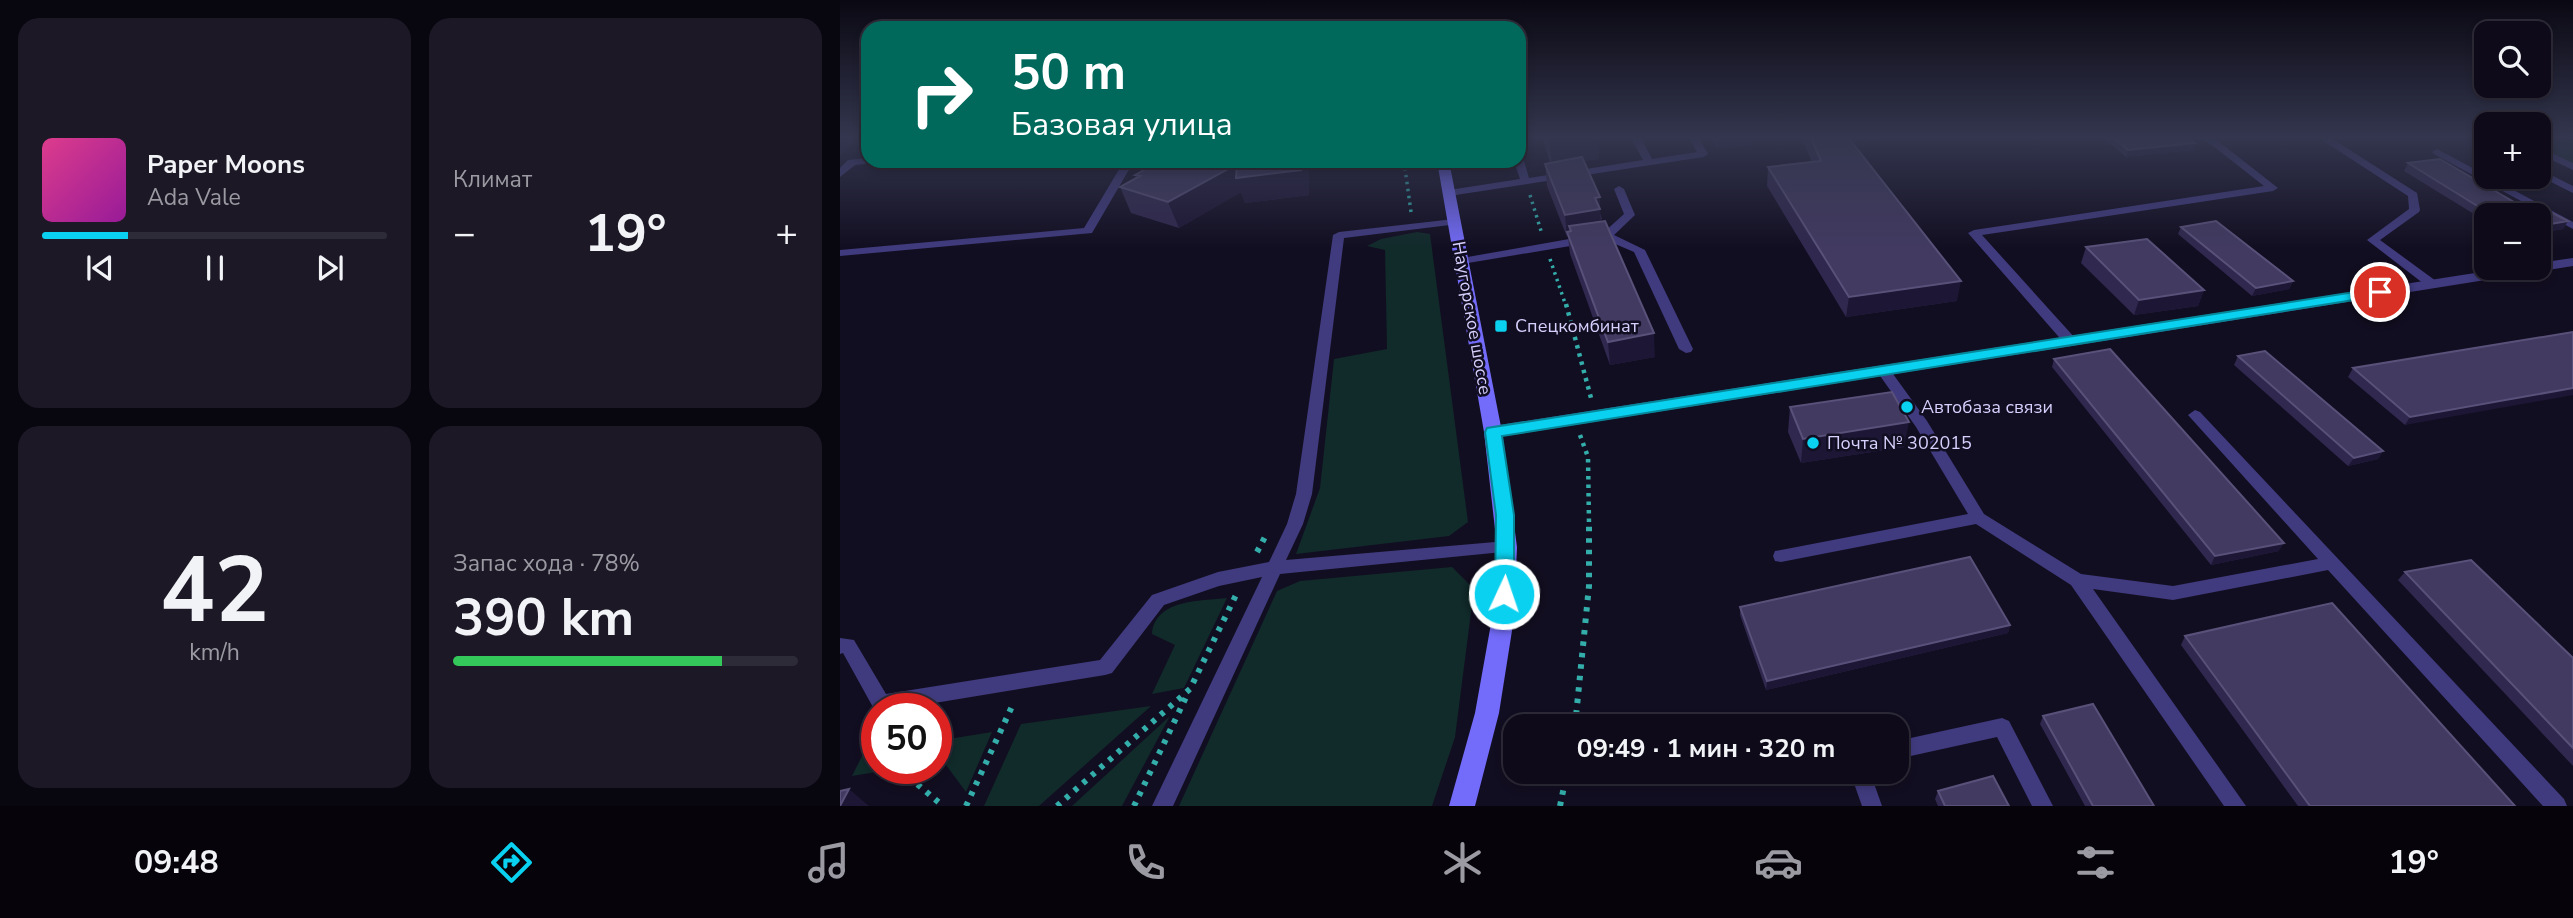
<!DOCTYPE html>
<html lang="ru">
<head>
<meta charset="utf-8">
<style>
	:root { --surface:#0e0a19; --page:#1c1826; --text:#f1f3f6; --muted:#9b9aa2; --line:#2e2b38; --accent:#0ad1ef }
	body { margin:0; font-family:"Nunito Sans",sans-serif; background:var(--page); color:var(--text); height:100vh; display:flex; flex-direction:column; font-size:26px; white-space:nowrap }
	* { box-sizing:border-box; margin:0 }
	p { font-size:23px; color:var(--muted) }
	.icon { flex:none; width:38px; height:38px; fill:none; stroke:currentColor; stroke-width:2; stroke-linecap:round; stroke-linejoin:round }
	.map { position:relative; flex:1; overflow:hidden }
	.side { display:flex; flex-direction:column; gap:18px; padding:18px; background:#08060e; width:840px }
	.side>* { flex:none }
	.top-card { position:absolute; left:21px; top:21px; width:665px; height:147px; border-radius:21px; box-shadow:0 4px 10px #0003,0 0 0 2px var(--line); background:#00695c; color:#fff; overflow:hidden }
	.fabs { position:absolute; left:1634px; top:21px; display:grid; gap:14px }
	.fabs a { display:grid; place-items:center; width:77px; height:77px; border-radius:14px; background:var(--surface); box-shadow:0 4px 10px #0003,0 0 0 2px var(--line); font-size:35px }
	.speed { position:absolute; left:21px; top:693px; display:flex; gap:14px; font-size:35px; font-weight:700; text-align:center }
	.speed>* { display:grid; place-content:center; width:91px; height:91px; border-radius:50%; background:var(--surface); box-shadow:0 4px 10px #0003,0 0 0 2px var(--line); line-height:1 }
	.speed .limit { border:10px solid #d22; background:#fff; color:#111 }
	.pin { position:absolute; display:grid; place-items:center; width:60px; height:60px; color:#fff; margin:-30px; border:4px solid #fff; border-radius:50%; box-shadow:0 2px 7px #0007 }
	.me { position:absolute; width:77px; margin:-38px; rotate:3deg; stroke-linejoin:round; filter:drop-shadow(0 0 5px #0008) }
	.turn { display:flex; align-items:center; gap:24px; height:147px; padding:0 35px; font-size:32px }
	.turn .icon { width:91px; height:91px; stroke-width:2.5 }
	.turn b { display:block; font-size:49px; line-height:60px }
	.big { font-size:52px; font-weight:700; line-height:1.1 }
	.side .card { flex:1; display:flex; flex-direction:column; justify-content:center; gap:10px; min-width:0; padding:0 24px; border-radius:21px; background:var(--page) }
	.side .dial { align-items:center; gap:0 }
	.dial b { font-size:91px; line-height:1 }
	.song { display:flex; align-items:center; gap:21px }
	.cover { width:84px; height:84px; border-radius:10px; background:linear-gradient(135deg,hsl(330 70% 55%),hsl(300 70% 35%)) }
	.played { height:7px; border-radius:4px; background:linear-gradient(90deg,var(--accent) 25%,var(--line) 25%) }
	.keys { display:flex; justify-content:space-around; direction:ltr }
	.heat { display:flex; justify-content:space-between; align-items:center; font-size:38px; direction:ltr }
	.charge { height:10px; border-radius:5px; background:linear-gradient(90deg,#34c759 78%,var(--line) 0) }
	.side .tiles { flex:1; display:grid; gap:18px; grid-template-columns:repeat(2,1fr) }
	.trip { position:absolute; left:663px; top:714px; width:406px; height:70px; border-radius:21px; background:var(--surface); box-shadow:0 4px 10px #0003,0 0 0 2px var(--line); font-weight:700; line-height:70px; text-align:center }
	.tabs { display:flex; height:112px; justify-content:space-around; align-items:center; background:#06040a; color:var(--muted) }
	.tabs .icon { width:49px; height:49px }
	.tabs .on { color:var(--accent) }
	.tabs b { font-size:32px; color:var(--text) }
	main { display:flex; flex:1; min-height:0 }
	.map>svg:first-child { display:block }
	.green { fill:#112a2a }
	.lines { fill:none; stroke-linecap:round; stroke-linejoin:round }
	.path-far2 { stroke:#33aeaa; stroke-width:3.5; stroke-dasharray:2.5 4.5; stroke-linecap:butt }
	.path-far1 { stroke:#33aeaa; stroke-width:4.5; stroke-dasharray:3.5 5; stroke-linecap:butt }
	.path { stroke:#33aeaa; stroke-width:6; stroke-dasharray:4.5 7; stroke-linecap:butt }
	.lane { fill:#403b7e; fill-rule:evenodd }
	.street { fill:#403b7e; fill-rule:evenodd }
	.secondary { fill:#736bf9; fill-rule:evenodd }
	.wall { fill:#30284e }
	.shaded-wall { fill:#1d1634 }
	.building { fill:#423a61; stroke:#595179; stroke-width:2 }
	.route { fill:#0ad1ef; stroke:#06889b; stroke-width:2 }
	.poi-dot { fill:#0ad1ef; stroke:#120e21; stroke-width:2.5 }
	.labels { text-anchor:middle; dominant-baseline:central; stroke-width:5; stroke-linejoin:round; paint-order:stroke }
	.street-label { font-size:18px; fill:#d6d0fd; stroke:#120e21 }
	.poi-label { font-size:18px; fill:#d6d0fd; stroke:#120e21; text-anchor:start }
</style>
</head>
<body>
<main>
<section class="side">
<div class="tiles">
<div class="card">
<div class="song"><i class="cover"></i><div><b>Paper Moons</b><p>Ada Vale</p></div></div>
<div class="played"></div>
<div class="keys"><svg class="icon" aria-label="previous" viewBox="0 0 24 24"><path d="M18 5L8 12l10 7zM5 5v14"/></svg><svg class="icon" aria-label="pause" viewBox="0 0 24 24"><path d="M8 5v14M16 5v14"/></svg><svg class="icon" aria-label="next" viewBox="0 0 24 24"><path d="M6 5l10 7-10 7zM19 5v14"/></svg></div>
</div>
<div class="card"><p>Климат</p>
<div class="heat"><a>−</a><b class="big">19°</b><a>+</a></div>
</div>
<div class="card dial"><b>42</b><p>km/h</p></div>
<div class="card"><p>Запас хода · 78%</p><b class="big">390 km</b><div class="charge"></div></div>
</div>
</section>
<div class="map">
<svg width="1733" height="806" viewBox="0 0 1733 806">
	<rect width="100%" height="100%" fill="#120e21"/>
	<path class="green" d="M 1699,136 L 1733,136 L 1733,164 L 1699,147 Z
		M 577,232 L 590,234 L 628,522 L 609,536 L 456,554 L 480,488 L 494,359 L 547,349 L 545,250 L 527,246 L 541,239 Z
		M 612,567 L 634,589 L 615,737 L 592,806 L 339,806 L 437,591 L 460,581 Z
		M 387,598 L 344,688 L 312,694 L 335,645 L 312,634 C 315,599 361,601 387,598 Z
		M 311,706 L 199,806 L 144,806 L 181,724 Z
		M 330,716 L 282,806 L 232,806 Z
		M 152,732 L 126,792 L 106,765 L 96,766 L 96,741 Z
		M 37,748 L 37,768 L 54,769 L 12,776 L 25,750 Z"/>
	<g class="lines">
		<path class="path-far2" d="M 564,161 L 571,212
			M 690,195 L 702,234
			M 710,259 L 726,306"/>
		<path class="path-far1" d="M 726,304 L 751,398 L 749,401
			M 740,435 L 748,457 L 749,524"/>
		<path class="path" d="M 417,552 L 426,535
			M 735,726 L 749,586 L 749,522
			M 66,768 L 64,773 L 103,806
			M 126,806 L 174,702
			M 217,806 L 350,689 L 396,595
			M 294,806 L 348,693
			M 720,806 L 727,772"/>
		<path class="lane" d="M 790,136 L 800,136 L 812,159 L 857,152 L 848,136 L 858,136 L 868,154 L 863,157 L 609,196 L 604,193 L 609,190 L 680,179 L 674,161 L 679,161 L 679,158 L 684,161 L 689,178 L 803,160 Z
			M 1353,136 L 1367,136 L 1378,141 L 1438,188 L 1433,191 L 1142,235 L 1235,338 L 1236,341 L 1235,344 L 1225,344 L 1128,233 L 1134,230 L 1424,186 L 1372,145 Z
			M 1476,136 L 1488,136 L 1577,193 L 1580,210 L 1579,212 L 1540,240 L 1596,281 L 1598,284 L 1596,287 L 1588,287 L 1527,240 L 1569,209 L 1568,196 Z
			M 1629,136 L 1642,136 L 1647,139 L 1647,146 Z
			M 1699,147 L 1733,163 L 1733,170 L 1699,154 Z
			M 1597,149 L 1733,222 L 1733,229 L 1594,154 L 1592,152 Z
			M 28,158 L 28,161 L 34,161 L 33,163 L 15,165 L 0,177 L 0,168 L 8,160 Z
			M 284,161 L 294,161 L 252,233 L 0,256 L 0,250 L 244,228 Z
			M 1699,169 L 1733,186 L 1733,193 L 1699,176 Z
			M 779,186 L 784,189 L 795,215 L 774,235 L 805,250 L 853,349 L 851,352 L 846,353 L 839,349 L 794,252 L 766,240 L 622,264 L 616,261 L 622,258 L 763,233 L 784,214 L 774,189 Z
			M 614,219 L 619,222 L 618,224 L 504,238 L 472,494 L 463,524 L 446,560 L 667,541 L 673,543 L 675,547 L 673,551 L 440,574 L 333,806 L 312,806 L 422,577 L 379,586 L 324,605 L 272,673 L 265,675 L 58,709 L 34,709 L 3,653 L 0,654 L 0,638 L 14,640 L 46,694 L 260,660 L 312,595 L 378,572 L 429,562 L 447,524 L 456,494 L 493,235 L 499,232 Z
			M 1043,366 L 1048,367 L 1087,421 L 1144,514 L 1241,574 L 1333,586 L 1478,559 L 1348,415 L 1355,410 L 1360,412 L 1724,799 L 1727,806 L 1703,806 L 1488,570 L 1333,600 L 1253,589 L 1406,806 L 1384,806 L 1231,585 L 1136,524 L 941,562 L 935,561 L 933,556 L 935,551 L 941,550 L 1128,514 L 1076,427 L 1036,370 Z
			M 1162,718 L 1169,721 L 1213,806 L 1192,806 L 1157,737 L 1057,759 L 1057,741 Z
			M 1010,772 L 1030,772 L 1042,806 L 1022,806 Z"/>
		<path class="street" d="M 1733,258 L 1733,266 L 653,438 L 647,436 L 644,432 L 647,428 L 653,426 L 1667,268 L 1699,268 L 1699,263 Z"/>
		<path class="secondary" d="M 597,161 L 609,161 L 662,432 L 677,547 L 674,618 L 659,713 L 635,806 L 609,806 L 635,713 L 652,618 L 657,547 L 644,432 Z"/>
	</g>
	<path class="wall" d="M 702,136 L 757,136 L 759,159 L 743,161 L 762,219 L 761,219 L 761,222 L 815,357 L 770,365 L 730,254 L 728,237 L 727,237 L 707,186 L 705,164 L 710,163 Z
		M 869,136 L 912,136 L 912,144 L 878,149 Z
		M 961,136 L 1059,136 L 1012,143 L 1117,301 L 1006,317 L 927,186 L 928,167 L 972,162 Z
		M 1261,136 L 1347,136 L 1355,143 L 1353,150 L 1286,157 Z
		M 1600,159 L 1681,206 L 1695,204 L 1728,221 L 1723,229 L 1699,233 L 1699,215 L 1647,215 L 1647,222 L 1564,171 L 1568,163 Z
		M 297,161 L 468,161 L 469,195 L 405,203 L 401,192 L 339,228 L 291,213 L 280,187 L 297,178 L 295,175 L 308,168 L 306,165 L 308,164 Z
		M 1341,227 L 1453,281 L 1449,289 L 1412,296 L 1338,234 Z
		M 1246,247 L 1364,290 L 1358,306 L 1294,315 L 1241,263 Z
		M 1733,332 L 1565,425 L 1508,377 L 1513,368 Z
		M 1398,356 L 1543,451 L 1538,459 L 1508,466 L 1394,365 Z
		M 1214,359 L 1439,551 L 1371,565 L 1212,367 Z
		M 950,407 L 1064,447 L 961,463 L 948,432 Z
		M 1565,572 L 1733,658 L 1733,766 L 1558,580 Z
		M 900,607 L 1170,625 L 1168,633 L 926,690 L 900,615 Z
		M 1345,636 L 1675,806 L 1458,806 L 1341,645 Z
		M 1203,716 L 1314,806 L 1245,806 L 1200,724 Z
		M 1098,791 L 1169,806 L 1098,806 L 1095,799 Z"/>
	<path class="shaded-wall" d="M 0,136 L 13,136 L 16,141 L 0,156 Z
		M 709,136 L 757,136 L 759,159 L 738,162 L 713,172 Z
		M 878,136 L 912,136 L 912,144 L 878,149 Z
		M 998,136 L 1059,136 L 997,144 Z
		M 1355,143 L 1353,150 L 1286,157 L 1288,150 Z
		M 468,161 L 469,195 L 405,203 L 401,192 L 339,228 L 328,202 L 397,164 Z
		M 760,197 L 761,231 L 731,231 L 729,226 L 730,236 L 727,232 L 728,237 L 727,237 L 725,215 L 755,198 Z
		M 1728,221 L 1723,229 L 1699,233 L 1699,226 Z
		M 1121,281 L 1117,301 L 1006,317 L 1009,297 Z
		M 1453,281 L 1449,289 L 1412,296 L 1416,288 Z
		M 1364,290 L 1358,306 L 1294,315 L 1299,300 Z
		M 814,333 L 815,357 L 770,365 L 768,342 Z
		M 1733,388 L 1733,395 L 1565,425 L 1570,417 Z
		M 1069,422 L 1064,447 L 961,463 L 963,439 Z
		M 1543,451 L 1538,459 L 1508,466 L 1514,458 Z
		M 1444,543 L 1439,551 L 1371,565 L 1375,556 Z
		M 1170,625 L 1168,633 L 926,690 L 927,681 Z
		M 9,789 L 29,806 L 0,806 Z"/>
	<path class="building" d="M 970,136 L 1007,136 L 1121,281 L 1009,297 L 928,167 L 981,161 Z
		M 1271,136 L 1347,136 L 1355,143 L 1288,150 Z
		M 742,157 L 760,197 L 755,198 L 760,209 L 725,215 L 705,164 Z
		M 1600,159 L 1681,206 L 1695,204 L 1728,221 L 1699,226 L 1699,215 L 1652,215 L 1568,163 Z
		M 314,161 L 461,161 L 461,170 L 396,178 L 397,164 L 328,202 L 280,187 L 300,176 L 295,175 L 311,166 L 306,165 Z
		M 765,221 L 814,333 L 768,342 L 727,232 L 731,231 L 729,226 Z
		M 1376,221 L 1453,281 L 1416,288 L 1341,227 Z
		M 1307,239 L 1364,290 L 1299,300 L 1246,247 Z
		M 1733,332 L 1733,388 L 1570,417 L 1513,368 Z
		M 1270,349 L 1444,543 L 1375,556 L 1214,359 Z
		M 1425,351 L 1543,451 L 1514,458 L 1398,356 Z
		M 1052,392 L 1069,422 L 963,439 L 950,407 Z
		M 1130,557 L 1170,625 L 927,681 L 900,607 Z
		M 1631,560 L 1733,658 L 1733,748 L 1565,572 Z
		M 1492,603 L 1675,806 L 1470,806 L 1345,636 Z
		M 1253,704 L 1314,806 L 1253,806 L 1203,716 Z
		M 1153,776 L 1169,806 L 1105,806 L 1098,791 Z
		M 9,789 L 0,806 L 0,791 Z"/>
	<linearGradient id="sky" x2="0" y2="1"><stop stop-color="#0a0812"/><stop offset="0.55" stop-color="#33364e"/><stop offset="1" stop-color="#33364e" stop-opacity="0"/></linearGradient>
	<rect width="1733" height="249" fill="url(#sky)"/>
	<path class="route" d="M 1540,288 L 1547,292 L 1545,295 L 662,436 L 674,515 L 674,594 L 671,600 L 664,602 L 658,600 L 655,594 L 656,515 L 645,432 L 647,428 Z"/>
	<g class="poi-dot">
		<rect x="654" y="319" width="14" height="14" rx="3.5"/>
		<circle cx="1067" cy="407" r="7"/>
		<circle cx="973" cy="443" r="7"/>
	</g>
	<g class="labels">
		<g class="street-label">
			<text transform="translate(632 318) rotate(80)">Наугорское шоссе</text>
		</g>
		<g class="poi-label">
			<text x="675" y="326">Спецкомбинат</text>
			<text x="1081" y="407">Автобаза связи</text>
			<text x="987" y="443">Почта № 302015</text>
		</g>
	</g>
</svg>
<div class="fabs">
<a><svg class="icon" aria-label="search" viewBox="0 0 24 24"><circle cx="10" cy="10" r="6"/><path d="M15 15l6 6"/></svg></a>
<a>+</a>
<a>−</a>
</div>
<div class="speed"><div class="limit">50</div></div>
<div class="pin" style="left:1540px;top:292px;background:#d93025"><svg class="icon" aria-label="arrive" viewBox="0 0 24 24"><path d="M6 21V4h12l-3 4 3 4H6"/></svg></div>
<svg class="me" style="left:664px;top:594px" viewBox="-20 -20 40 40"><circle r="17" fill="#0ad1ef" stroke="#fff" stroke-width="3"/><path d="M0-11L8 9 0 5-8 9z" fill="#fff"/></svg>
<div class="trip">09:49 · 1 мин · 320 m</div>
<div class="top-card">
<div class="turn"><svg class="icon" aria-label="right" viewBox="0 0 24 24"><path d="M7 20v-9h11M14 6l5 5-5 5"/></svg><div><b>50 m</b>Базовая улица</div></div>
</div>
</div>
</main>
<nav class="tabs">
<b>09:48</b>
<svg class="icon on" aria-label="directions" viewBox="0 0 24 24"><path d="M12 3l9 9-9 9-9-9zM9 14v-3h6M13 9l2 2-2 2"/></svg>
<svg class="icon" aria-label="music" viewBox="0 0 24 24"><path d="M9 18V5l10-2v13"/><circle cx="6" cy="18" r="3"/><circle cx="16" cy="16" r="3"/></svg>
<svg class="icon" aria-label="phone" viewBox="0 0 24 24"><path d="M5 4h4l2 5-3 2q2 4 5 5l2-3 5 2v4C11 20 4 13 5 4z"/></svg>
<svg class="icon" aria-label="climate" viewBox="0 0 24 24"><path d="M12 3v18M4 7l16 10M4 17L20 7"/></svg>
<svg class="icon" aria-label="car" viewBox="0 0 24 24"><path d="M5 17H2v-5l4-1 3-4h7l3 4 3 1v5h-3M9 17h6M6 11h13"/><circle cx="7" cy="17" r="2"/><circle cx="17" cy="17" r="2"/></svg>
<svg class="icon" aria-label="filters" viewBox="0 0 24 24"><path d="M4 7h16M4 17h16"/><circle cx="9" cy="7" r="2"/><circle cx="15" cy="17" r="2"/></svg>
<b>19°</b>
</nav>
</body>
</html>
